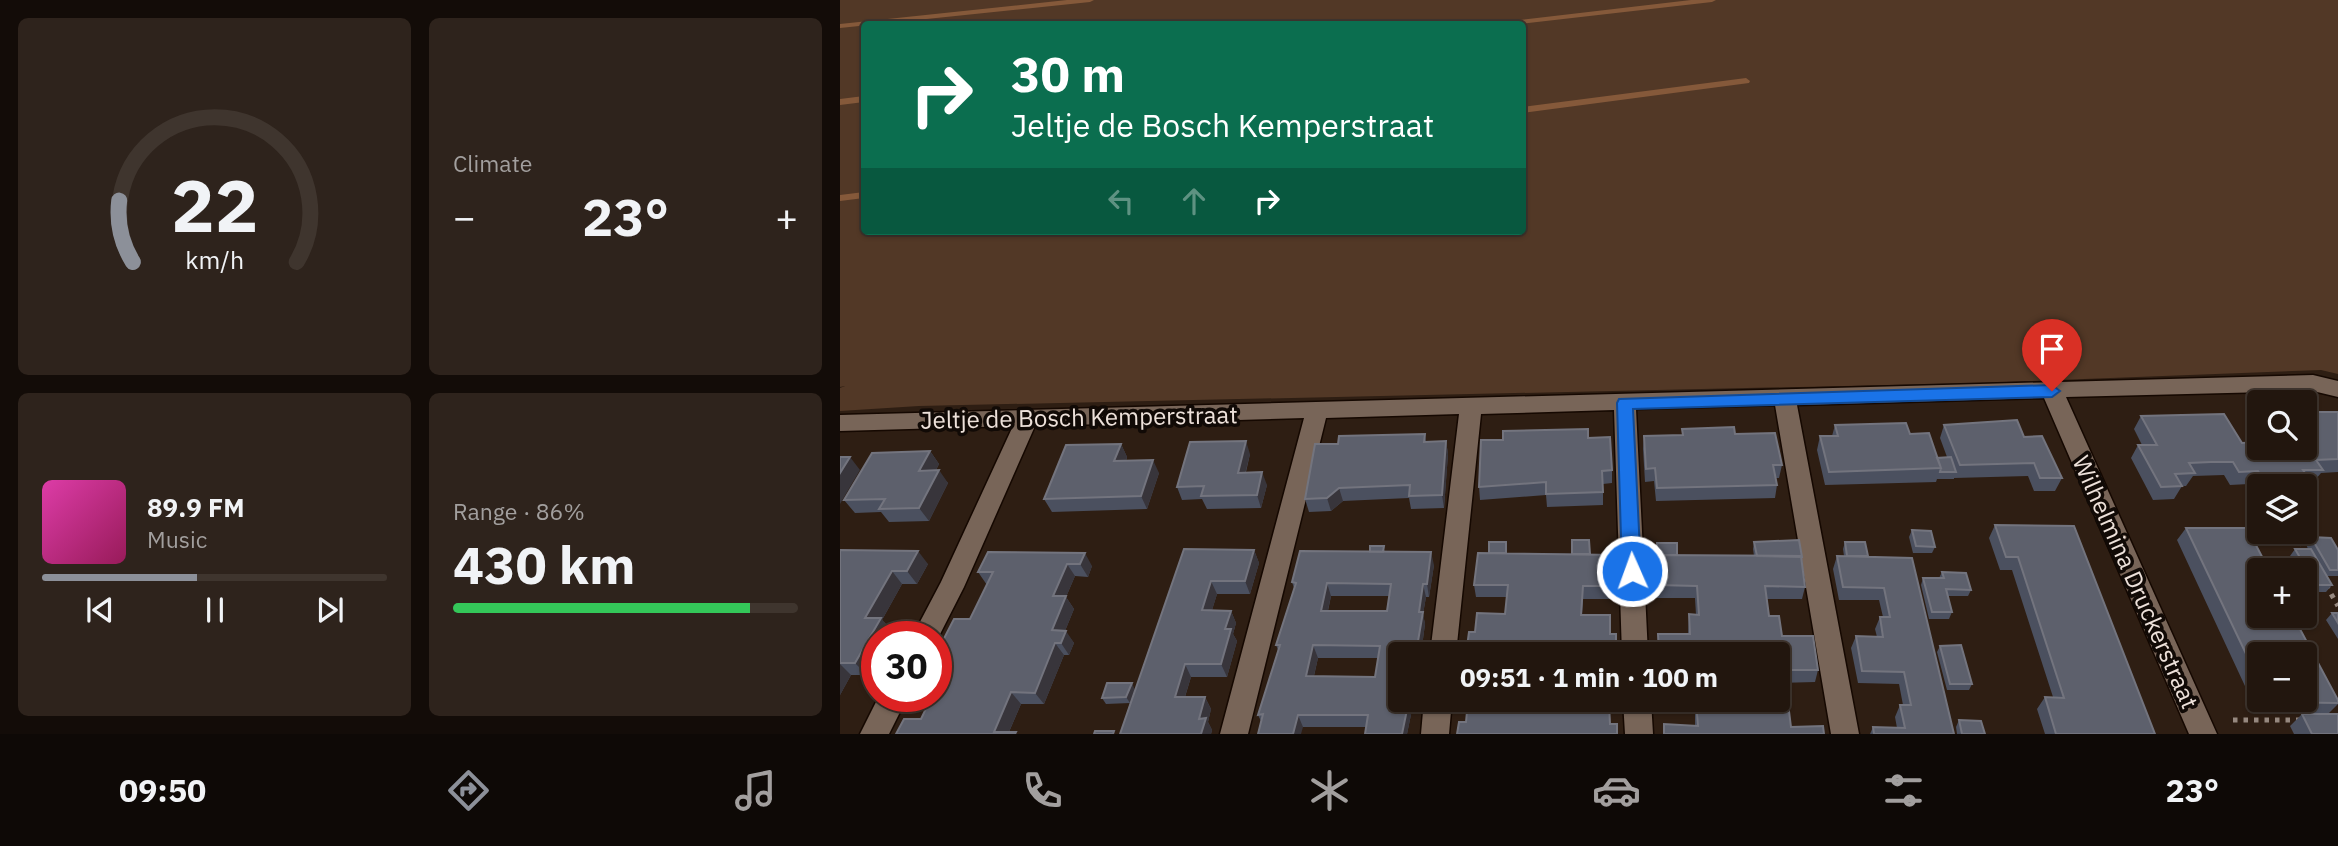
<!DOCTYPE html>
<html lang="en">
<head>
<meta charset="utf-8">
<style>
	:root { --surface:#22160e; --page:#2e231c; --text:#f1f3f6; --muted:#a29f9e; --line:#3f352e; --accent:#8c9099 }
	body { margin:0; font-family:"IBM Plex Sans",sans-serif; background:var(--page); color:var(--text); height:100vh; display:flex; flex-direction:column; font-size:26px; white-space:nowrap }
	* { box-sizing:border-box; margin:0 }
	p { font-size:23px; color:var(--muted) }
	.icon { flex:none; width:38px; height:38px; fill:none; stroke:currentColor; stroke-width:2; stroke-linecap:round; stroke-linejoin:round }
	.map { position:relative; flex:1; overflow:hidden }
	.drawer { display:flex; flex-direction:column; gap:18px; padding:18px; background:#130c08; width:840px }
	.drawer>* { flex:none }
	.banner { position:absolute; left:21px; top:21px; width:665px; height:214px; border-radius:7px; box-shadow:0 2px 5px #0004,0 0 0 2px var(--line); background:#0b6e4f; color:#fff; overflow:hidden }
	.fabs { position:absolute; left:1407px; top:390px; display:grid; gap:14px }
	.fabs a { display:grid; place-items:center; width:70px; height:70px; border-radius:7px; background:var(--surface); box-shadow:0 2px 5px #0004,0 0 0 2px var(--line); font-size:35px }
	.speed { position:absolute; left:21px; top:621px; display:flex; gap:14px; font-size:35px; font-weight:700; text-align:center }
	.speed>* { display:grid; place-content:center; width:91px; height:91px; border-radius:50%; background:var(--surface); box-shadow:0 2px 5px #0004,0 0 0 2px var(--line); line-height:1 }
	.speed .limit { border:10px solid #d22; background:#fff; color:#111 }
	.pin { position:absolute; display:grid; place-items:center; width:60px; height:60px; color:#fff; margin:-72px -30px; border-radius:50% 50% 50% 0; rotate:-45deg; box-shadow:0 0 7px #0007 }
	.pin .icon { rotate:45deg }
	.me { position:absolute; width:77px; margin:-38px; rotate:358deg; stroke-linejoin:round; filter:drop-shadow(0 0 5px #0008) }
	.turn { display:flex; align-items:center; gap:24px; height:147px; padding:0 35px; font-size:32px }
	.turn .icon { width:91px; height:91px; stroke-width:2.5 }
	.turn b { display:block; font-size:49px; line-height:60px }
	.lanes { display:flex; align-items:center; height:66px; padding:0 35px; background:#0003; justify-content:center; gap:35px; direction:ltr }
	.lanes .off { opacity:.35 }
	.big { font-size:52px; font-weight:700; line-height:1.1 }
	.drawer .card { flex:1; display:flex; flex-direction:column; justify-content:center; gap:10px; min-width:0; padding:0 24px; border-radius:10px; background:var(--page) }
	.drawer .dial { align-items:center; gap:0 }
	.dial svg { height:182px; overflow:visible; fill:none; stroke:var(--line); stroke-width:7; stroke-linecap:round; text-anchor:middle }
	.dial text { fill:var(--text); stroke:none }
	.song { display:flex; align-items:center; gap:21px }
	.cover { width:84px; height:84px; border-radius:10px; background:linear-gradient(135deg,hsl(320 70% 55%),hsl(330 70% 35%)) }
	.played { height:7px; border-radius:4px; background:linear-gradient(90deg,var(--accent) 45%,var(--line) 45%) }
	.keys { display:flex; justify-content:space-around; direction:ltr }
	.heat { display:flex; justify-content:space-between; align-items:center; font-size:38px; direction:ltr }
	.charge { height:10px; border-radius:5px; background:linear-gradient(90deg,#34c759 86%,var(--line) 0) }
	.drawer .tiles { flex:1; display:grid; gap:18px; grid-template-columns:repeat(2,1fr) }
	.trip { position:absolute; left:548px; top:642px; width:402px; height:70px; border-radius:7px; background:var(--surface); box-shadow:0 2px 5px #0004,0 0 0 2px var(--line); font-weight:700; line-height:70px; text-align:center }
	.menu { display:flex; height:112px; justify-content:space-around; align-items:center; background:#0e0906; color:var(--muted) }
	.menu .icon { width:49px; height:49px }
	.menu .active { color:var(--accent) }
	.menu b { font-size:32px; color:var(--text) }
	main { display:flex; flex:1; min-height:0 }
	.map>svg:first-child { display:block }
	.green { fill:#523826; fill-rule:evenodd }
	.lines { fill:none; stroke-linecap:round; stroke-linejoin:round }
	.stream { fill:#85593a; fill-rule:evenodd }
	.minor-casing { stroke:#150801; stroke-width:3 }
	.path { stroke:#96887f; stroke-width:5; stroke-dasharray:4.5 6; stroke-linecap:butt }
	.minor { fill:#786558; fill-rule:evenodd }
	.wall { fill:#4b505f; fill-rule:evenodd }
	.shaded-wall { fill:#38353b }
	.building { fill:#5d606c; stroke:#73747e; stroke-width:2; fill-rule:evenodd }
	.route { fill:#1a73e8; stroke:#114b97; stroke-width:2 }
	.labels { text-anchor:middle; dominant-baseline:central; stroke-width:7; stroke-linejoin:round; paint-order:stroke }
	.street-label { font-size:24px; fill:#ede1da; stroke:#110a06 }
</style>
</head>
<body>
<main>
<section class="drawer">
<div class="tiles">
<div class="card dial"><svg viewBox="0 0 100 80">
<path d="M14 69A42 42 0 1 1 86 69"/>
<path d="M14 69A42 42 0 0 1 8 42" stroke="#8c9099"/>
<text x="50" y="56" font-size="32" font-weight="700">22</text>
<text x="50" y="72" font-size="11">km/h</text>
</svg></div>
<div class="card"><p>Climate</p>
<div class="heat"><a>−</a><b class="big">23°</b><a>+</a></div>
</div>
<div class="card">
<div class="song"><i class="cover"></i><div><b>89.9 FM</b><p>Music</p></div></div>
<div class="played"></div>
<div class="keys"><svg class="icon" aria-label="previous" viewBox="0 0 24 24"><path d="M18 5L8 12l10 7zM5 5v14"/></svg><svg class="icon" aria-label="pause" viewBox="0 0 24 24"><path d="M8 5v14M16 5v14"/></svg><svg class="icon" aria-label="next" viewBox="0 0 24 24"><path d="M6 5l10 7-10 7zM19 5v14"/></svg></div>
</div>
<div class="card"><p>Range · 86%</p><b class="big">430 km</b><div class="charge"></div></div>
</div>
</section>
<div class="map">
<svg width="1498" height="734" viewBox="0 0 1498 734">
	<rect width="100%" height="100%" fill="#2e1e13"/>
	<path class="green" d="M 0,0 L 1498,0 L 1498,374 L 1481,370 L 1140,383 L 79,406 L 0,411 L 0,388 L 5,386 L 0,387 ZM 24,24 L 682,24 L 682,231 L 24,231 Z"/>
	<g class="lines">
		<path class="stream" d="M 227,0 L 254,0 L 250,2 L 0,28 L 0,24 Z
			M 851,0 L 876,0 L 872,2 L 680,24 L 659,24 L 663,22 Z
			M 906,78 L 910,81 L 909,83 L 682,113 L 682,107 Z
			M 24,96 L 24,102 L 0,105 L 0,99 Z
			M 24,192 L 24,198 L 0,201 L 0,195 Z"/>
		<g class="minor-casing">
			<path id="minor" d="M 1473,375 L 1498,381 L 1498,397 L 1473,391 L 1226,397 L 1377,734 L 1349,734 L 1204,398 L 957,405 L 1019,734 L 991,734 L 935,405 L 796,409 L 808,654 L 782,654 L 774,410 L 641,414 L 616,654 L 590,654 L 619,414 L 486,418 L 408,734 L 380,734 L 464,418 L 195,426 L 124,587 L 96,642 L 96,637 L 72,637 L 101,582 L 173,426 L 0,431 L 0,415 Z
				M 39,696 L 68,696 L 49,734 L 20,734 Z
				M 584,700 L 612,700 L 609,734 L 581,734 Z
				M 783,700 L 811,700 L 813,734 L 785,734 Z"/>
		</g>
		<path class="path" d="M 1461,541 L 1467,553
			M 1486,585 L 1498,606
			M 1393,720 L 1461,720"/>
		<use href="#minor" class="minor"/>
	</g>
	<path class="wall" d="M 1498,412 L 1498,472 L 1481,473 L 1465,492 L 1465,486 L 1419,486 L 1419,497 L 1417,497 L 1409,484 L 1390,485 L 1384,475 L 1353,476 L 1346,486 L 1342,486 L 1334,499 L 1313,500 L 1291,458 L 1298,445 L 1302,445 L 1294,429 L 1301,416 L 1402,443 L 1465,448 Z
		M 1419,420 L 1419,434 L 1414,427 Z
		M 995,425 L 1070,434 L 1097,458 L 1107,457 L 1100,438 L 1104,425 L 1184,437 L 1222,478 L 1215,491 L 1194,491 L 1188,476 L 1114,478 L 1114,477 L 1114,479 L 1097,479 L 1096,482 L 985,485 L 977,450 L 980,436 L 992,436 Z
		M 842,429 L 895,434 L 942,465 L 939,478 L 936,478 L 937,485 L 935,498 L 816,501 L 814,481 L 805,482 L 803,449 L 804,436 L 842,435 Z
		M 585,434 L 586,442 L 606,441 L 608,454 L 604,508 L 571,509 L 569,498 L 503,501 L 491,511 L 469,512 L 465,499 L 498,444 Z
		M 748,438 L 772,470 L 772,483 L 763,484 L 763,505 L 707,507 L 706,495 L 640,500 L 639,487 L 663,440 Z
		M 281,444 L 287,457 L 286,461 L 319,473 L 307,509 L 212,512 L 204,499 Z
		M 90,451 L 99,464 L 96,470 L 108,483 L 89,521 L 49,522 L 41,512 L 15,513 L 4,500 Z
		M 410,454 L 406,472 L 427,485 L 421,508 L 367,509 L 362,499 L 342,500 L 337,487 Z
		M 1155,525 L 1315,734 L 1205,734 L 1197,709 L 1205,697 L 1213,697 L 1172,570 L 1160,570 L 1149,538 Z
		M 1346,528 L 1498,700 L 1498,704 L 1488,714 L 1498,734 L 1454,734 L 1450,726 L 1462,714 L 1418,714 L 1337,540 ZM 1419,654 L 1465,700 L 1419,700 Z
		M 1072,530 L 1095,547 L 1092,553 L 1073,553 L 1069,537 Z
		M 1471,537 L 1498,550 L 1498,576 L 1486,576 L 1492,585 L 1486,592 L 1470,592 L 1465,583 L 1465,570 L 1458,570 L 1450,556 L 1455,549 L 1468,549 L 1466,544 Z
		M 914,542 L 962,557 L 962,560 L 965,587 L 962,599 L 927,599 L 929,616 L 942,636 L 978,670 L 975,682 L 938,683 L 938,654 L 818,654 L 818,634 L 848,634 L 849,614 L 856,615 L 855,598 L 816,598 L 814,568 L 815,555 L 816,555 L 817,543 L 837,555 L 914,556 L 913,549 Z
		M 1005,542 L 1028,557 L 1072,558 L 1114,734 L 1030,734 L 1033,727 L 1057,728 L 1055,717 L 1060,705 L 1063,705 L 1059,684 L 1018,683 L 1011,648 L 1016,636 L 1037,637 L 1035,629 L 1040,617 L 1043,617 L 1039,600 L 999,600 L 993,569 L 997,556 L 1004,556 L 1003,549 Z
		M 344,549 L 414,550 L 419,563 L 410,594 L 377,594 L 372,610 L 391,611 L 396,623 L 393,634 L 397,641 L 387,677 L 351,677 L 345,697 L 365,697 L 371,709 L 368,722 L 372,730 L 371,734 L 280,734 L 290,703 L 266,704 L 262,698 L 295,690 Z
		M 667,549 L 667,553 L 750,554 L 776,586 L 776,599 L 743,599 L 742,615 L 635,632 L 665,614 L 667,597 L 636,597 L 634,585 L 649,553 Z
		M 0,550 L 88,564 L 77,584 L 62,584 L 42,620 L 52,630 L 48,637 L 37,637 L 27,675 L 11,675 L 0,695 Z
		M 148,552 L 252,566 L 248,577 L 235,576 L 226,597 L 234,609 L 225,631 L 234,643 L 229,655 L 224,655 L 204,704 L 181,704 L 169,732 L 178,734 L 81,719 L 102,676 L 96,670 L 96,654 L 130,619 L 147,585 L 138,572 Z
		M 546,552 L 594,565 L 589,597 L 586,597 L 583,614 L 585,624 L 581,654 L 560,654 L 560,700 L 574,700 L 567,734 L 525,734 L 526,727 L 463,727 L 421,721 L 418,715 L 438,650 L 436,645 L 454,588 L 452,582 ZM 491,596 L 549,596 L 547,611 L 488,611 ZM 478,658 L 538,658 L 535,677 L 474,676 Z
		M 1102,572 L 1131,590 L 1128,596 L 1108,596 L 1112,612 L 1109,619 L 1089,619 L 1081,585 L 1083,578 L 1099,578 Z
		M 1492,613 L 1498,613 L 1498,639 L 1486,620 Z
		M 1100,646 L 1132,684 L 1129,690 L 1107,690 L 1097,652 Z
		M 862,700 L 937,700 L 937,704 L 951,727 L 984,734 L 823,734 L 824,724 L 855,726 L 855,714 L 856,702 L 862,702 Z
		M 1119,720 L 1145,734 L 1117,734 L 1116,727 Z"/>
	<path class="shaded-wall" d="M 406,441 L 410,454 L 402,486 L 398,473 Z
		M 606,441 L 608,454 L 604,508 L 602,495 Z
		M 281,444 L 287,457 L 281,474 L 274,461 Z
		M 90,451 L 99,464 L 89,484 L 79,471 Z
		M 10,457 L 20,470 L 0,504 L 0,473 Z
		M 313,460 L 319,473 L 307,509 L 301,496 Z
		M 99,470 L 108,483 L 89,521 L 79,508 Z
		M 422,472 L 427,485 L 421,508 L 417,495 Z
		M 499,488 L 503,501 L 491,511 L 487,498 Z
		M 414,550 L 419,563 L 410,594 L 405,581 Z
		M 78,551 L 88,564 L 77,584 L 67,571 Z
		M 591,552 L 594,565 L 589,597 L 587,584 Z
		M 245,553 L 252,566 L 248,577 L 240,564 Z
		M 227,564 L 235,576 L 226,597 L 234,609 L 220,643 L 212,630 L 213,596 Z
		M 52,571 L 62,584 L 42,620 L 52,630 L 48,637 L 37,637 L 37,658 L 27,675 L 15,663 L 25,618 Z
		M 371,581 L 377,594 L 368,623 L 362,610 Z
		M 487,583 L 491,596 L 485,623 L 481,611 Z
		M 583,584 L 586,597 L 583,614 L 585,624 L 581,654 L 579,654 L 577,647 L 579,612 Z
		M 391,611 L 396,623 L 393,634 L 397,641 L 387,677 L 381,664 L 385,629 Z
		M 226,631 L 234,643 L 229,655 L 221,643 Z
		M 215,643 L 224,655 L 204,704 L 195,693 Z
		M 473,645 L 478,658 L 471,688 L 466,676 Z
		M 0,664 L 11,675 L 0,695 Z
		M 345,664 L 351,677 L 341,709 L 335,697 Z
		M 292,683 L 295,690 L 290,703 L 286,697 Z
		M 171,692 L 181,704 L 168,734 L 154,732 Z
		M 365,697 L 371,709 L 368,722 L 372,730 L 371,734 L 361,734 L 359,719 Z
		M 569,700 L 574,700 L 567,734 L 562,734 Z
		M 458,715 L 463,727 L 461,734 L 453,734 Z"/>
	<path class="building" d="M 1465,412 L 1498,412 L 1498,459 L 1476,460 L 1483,470 L 1463,470 L 1472,483 L 1426,484 L 1418,471 L 1399,472 L 1393,462 L 1371,462 L 1349,463 L 1355,473 L 1335,474 L 1342,486 L 1321,487 L 1298,445 L 1317,445 L 1301,416 L 1384,414 L 1402,443 L 1419,442 L 1419,448 L 1465,448 Z
		M 1177,420 L 1184,437 L 1202,436 L 1222,478 L 1200,478 L 1194,463 L 1120,465 L 1104,425 Z
		M 1066,423 L 1070,434 L 1089,433 L 1101,468 L 989,472 L 980,436 L 998,436 L 995,425 Z
		M 894,427 L 895,434 L 935,433 L 942,465 L 933,465 L 937,485 L 817,488 L 815,468 L 806,469 L 804,436 L 843,435 L 842,429 Z
		M 748,429 L 748,438 L 770,437 L 772,470 L 762,471 L 763,492 L 706,494 L 706,482 L 639,487 L 641,440 L 663,440 L 663,431 Z
		M 585,434 L 584,442 L 606,441 L 602,495 L 569,496 L 570,485 L 499,488 L 487,498 L 465,499 L 475,444 L 498,444 L 499,436 Z
		M 406,441 L 398,473 L 422,472 L 417,495 L 361,496 L 364,486 L 337,487 L 350,442 Z
		M 281,444 L 274,461 L 313,460 L 301,496 L 204,499 L 226,445 Z
		M 90,451 L 79,471 L 99,470 L 79,508 L 39,509 L 45,499 L 4,500 L 32,453 Z
		M 0,457 L 10,457 L 0,473 Z
		M 1111,457 L 1116,472 L 1100,472 L 1101,468 L 1097,458 Z
		M 1155,525 L 1234,526 L 1315,734 L 1216,734 L 1205,697 L 1224,698 L 1178,557 L 1166,557 Z
		M 1346,528 L 1407,528 L 1429,570 L 1419,570 L 1419,616 L 1453,616 L 1498,700 L 1498,703 L 1429,702 L 1428,700 L 1465,700 L 1465,654 L 1419,654 L 1419,681 Z
		M 1072,530 L 1091,531 L 1095,547 L 1076,546 Z
		M 1471,537 L 1491,538 L 1498,550 L 1498,570 L 1490,570 Z
		M 732,540 L 749,540 L 750,554 L 732,554 Z
		M 959,540 L 962,557 L 917,556 L 914,542 Z
		M 649,542 L 666,542 L 666,553 L 649,553 Z
		M 1005,542 L 1025,542 L 1028,556 L 1007,556 Z
		M 817,543 L 837,543 L 837,555 L 817,555 Z
		M 530,546 L 544,546 L 543,552 L 530,552 Z
		M 344,549 L 414,550 L 405,581 L 371,581 L 362,610 L 391,611 L 385,629 L 391,629 L 381,664 L 345,664 L 335,697 L 365,697 L 359,719 L 366,718 L 361,734 L 280,734 Z
		M 1455,549 L 1471,549 L 1492,585 L 1476,585 Z
		M 0,550 L 78,551 L 67,571 L 52,571 L 25,618 L 41,618 L 15,663 L 0,663 Z
		M 460,551 L 591,552 L 587,584 L 583,584 L 579,612 L 583,612 L 577,647 L 574,647 L 573,654 L 560,654 L 560,700 L 569,700 L 562,734 L 525,734 L 528,715 L 458,715 L 453,734 L 418,734 L 423,714 L 418,715 L 440,645 L 436,645 L 456,583 L 452,582 ZM 487,583 L 551,584 L 547,611 L 481,611 ZM 473,645 L 540,646 L 535,677 L 466,676 Z
		M 148,552 L 245,553 L 240,564 L 227,564 L 213,596 L 226,596 L 212,630 L 226,631 L 221,643 L 215,643 L 195,693 L 171,692 L 154,732 L 176,732 L 175,734 L 56,734 L 64,719 L 81,719 L 92,696 L 96,696 L 96,688 L 108,665 L 96,664 L 96,654 L 114,619 L 130,619 L 153,572 L 138,572 Z
		M 638,553 L 776,555 L 776,586 L 743,586 L 741,615 L 770,615 L 770,634 L 776,634 L 776,654 L 626,654 L 629,632 L 635,632 L 637,613 L 665,614 L 668,585 L 634,585 Z
		M 815,555 L 961,556 L 965,587 L 925,586 L 929,616 L 939,616 L 942,636 L 973,636 L 978,670 L 938,670 L 938,654 L 819,654 L 818,634 L 850,634 L 849,614 L 859,615 L 857,586 L 817,585 Z
		M 997,556 L 1072,558 L 1114,734 L 1034,734 L 1033,727 L 1065,728 L 1060,705 L 1071,705 L 1064,672 L 1022,671 L 1016,636 L 1043,637 L 1040,617 L 1050,617 L 1044,588 L 1003,587 Z
		M 1102,572 L 1126,573 L 1131,590 L 1106,589 L 1112,612 L 1092,612 L 1083,578 L 1104,578 Z
		M 1492,613 L 1498,613 L 1498,623 Z
		M 1121,645 L 1132,684 L 1110,684 L 1100,646 Z
		M 267,683 L 292,683 L 286,697 L 262,698 Z
		M 658,700 L 740,700 L 740,702 L 769,703 L 770,724 L 777,724 L 777,734 L 617,734 L 619,722 L 626,722 L 628,701 L 658,701 Z
		M 865,700 L 937,700 L 937,704 L 948,703 L 951,727 L 983,726 L 984,734 L 824,734 L 824,724 L 858,726 L 856,702 L 865,702 Z
		M 1462,714 L 1498,714 L 1498,734 L 1472,734 Z
		M 1119,720 L 1141,721 L 1145,734 L 1122,734 Z
		M 255,731 L 274,731 L 273,734 L 254,734 Z"/>
	<path class="route" d="M 1212,385 L 1220,391 L 1212,397 L 793,409 L 801,571 L 799,577 L 792,579 L 785,577 L 782,571 L 777,403 L 779,399 Z"/>
	<g class="labels">
		<g class="street-label">
			<text transform="translate(239 417) rotate(-1)">Jeltje de Bosch Kemperstraat</text>
			<text transform="translate(1296 582) rotate(66)">Wilhelmina Druckerstraat</text>
		</g>
	</g>
</svg>
<div class="fabs">
<a><svg class="icon" aria-label="search" viewBox="0 0 24 24"><circle cx="10" cy="10" r="6"/><path d="M15 15l6 6"/></svg></a>
<a><svg class="icon" aria-label="layers" viewBox="0 0 24 24"><path d="M12 4l9 5-9 5-9-5zM3 14l9 5 9-5"/></svg></a>
<a>+</a>
<a>−</a>
</div>
<div class="speed"><div class="limit">30</div></div>
<div class="pin" style="left:1212px;top:391px;background:#d93025"><svg class="icon" aria-label="arrive" viewBox="0 0 24 24"><path d="M6 21V4h12l-3 4 3 4H6"/></svg></div>
<svg class="me" style="left:792px;top:571px" viewBox="-20 -20 40 40"><circle r="17" fill="#1a73e8" stroke="#fff" stroke-width="3"/><path d="M0-11L8 9 0 5-8 9z" fill="#fff"/></svg>
<div class="trip">09:51 · 1 min · 100 m</div>
<div class="banner">
<div class="turn"><svg class="icon" aria-label="right" viewBox="0 0 24 24"><path d="M7 20v-9h11M14 6l5 5-5 5"/></svg><div><b>30 m</b>Jeltje de Bosch Kemperstraat</div></div>
<div class="lanes"><svg class="icon off" aria-label="left" viewBox="0 0 24 24"><path d="M17 20v-9H6M10 6l-5 5 5 5"/></svg><svg class="icon off" aria-label="ahead" viewBox="0 0 24 24"><path d="M12 20V5M6 11l6-6 6 6"/></svg><svg class="icon" aria-label="right" viewBox="0 0 24 24"><path d="M7 20v-9h11M14 6l5 5-5 5"/></svg></div>
</div>
</div>
</main>
<nav class="menu">
<b>09:50</b>
<svg class="icon active" aria-label="directions" viewBox="0 0 24 24"><path d="M12 3l9 9-9 9-9-9zM9 14v-3h6M13 9l2 2-2 2"/></svg>
<svg class="icon" aria-label="music" viewBox="0 0 24 24"><path d="M9 18V5l10-2v13"/><circle cx="6" cy="18" r="3"/><circle cx="16" cy="16" r="3"/></svg>
<svg class="icon" aria-label="phone" viewBox="0 0 24 24"><path d="M5 4h4l2 5-3 2q2 4 5 5l2-3 5 2v4C11 20 4 13 5 4z"/></svg>
<svg class="icon" aria-label="climate" viewBox="0 0 24 24"><path d="M12 3v18M4 7l16 10M4 17L20 7"/></svg>
<svg class="icon" aria-label="car" viewBox="0 0 24 24"><path d="M5 17H2v-5l4-1 3-4h7l3 4 3 1v5h-3M9 17h6M6 11h13"/><circle cx="7" cy="17" r="2"/><circle cx="17" cy="17" r="2"/></svg>
<svg class="icon" aria-label="filters" viewBox="0 0 24 24"><path d="M4 7h16M4 17h16"/><circle cx="9" cy="7" r="2"/><circle cx="15" cy="17" r="2"/></svg>
<b>23°</b>
</nav>
</body>
</html>
